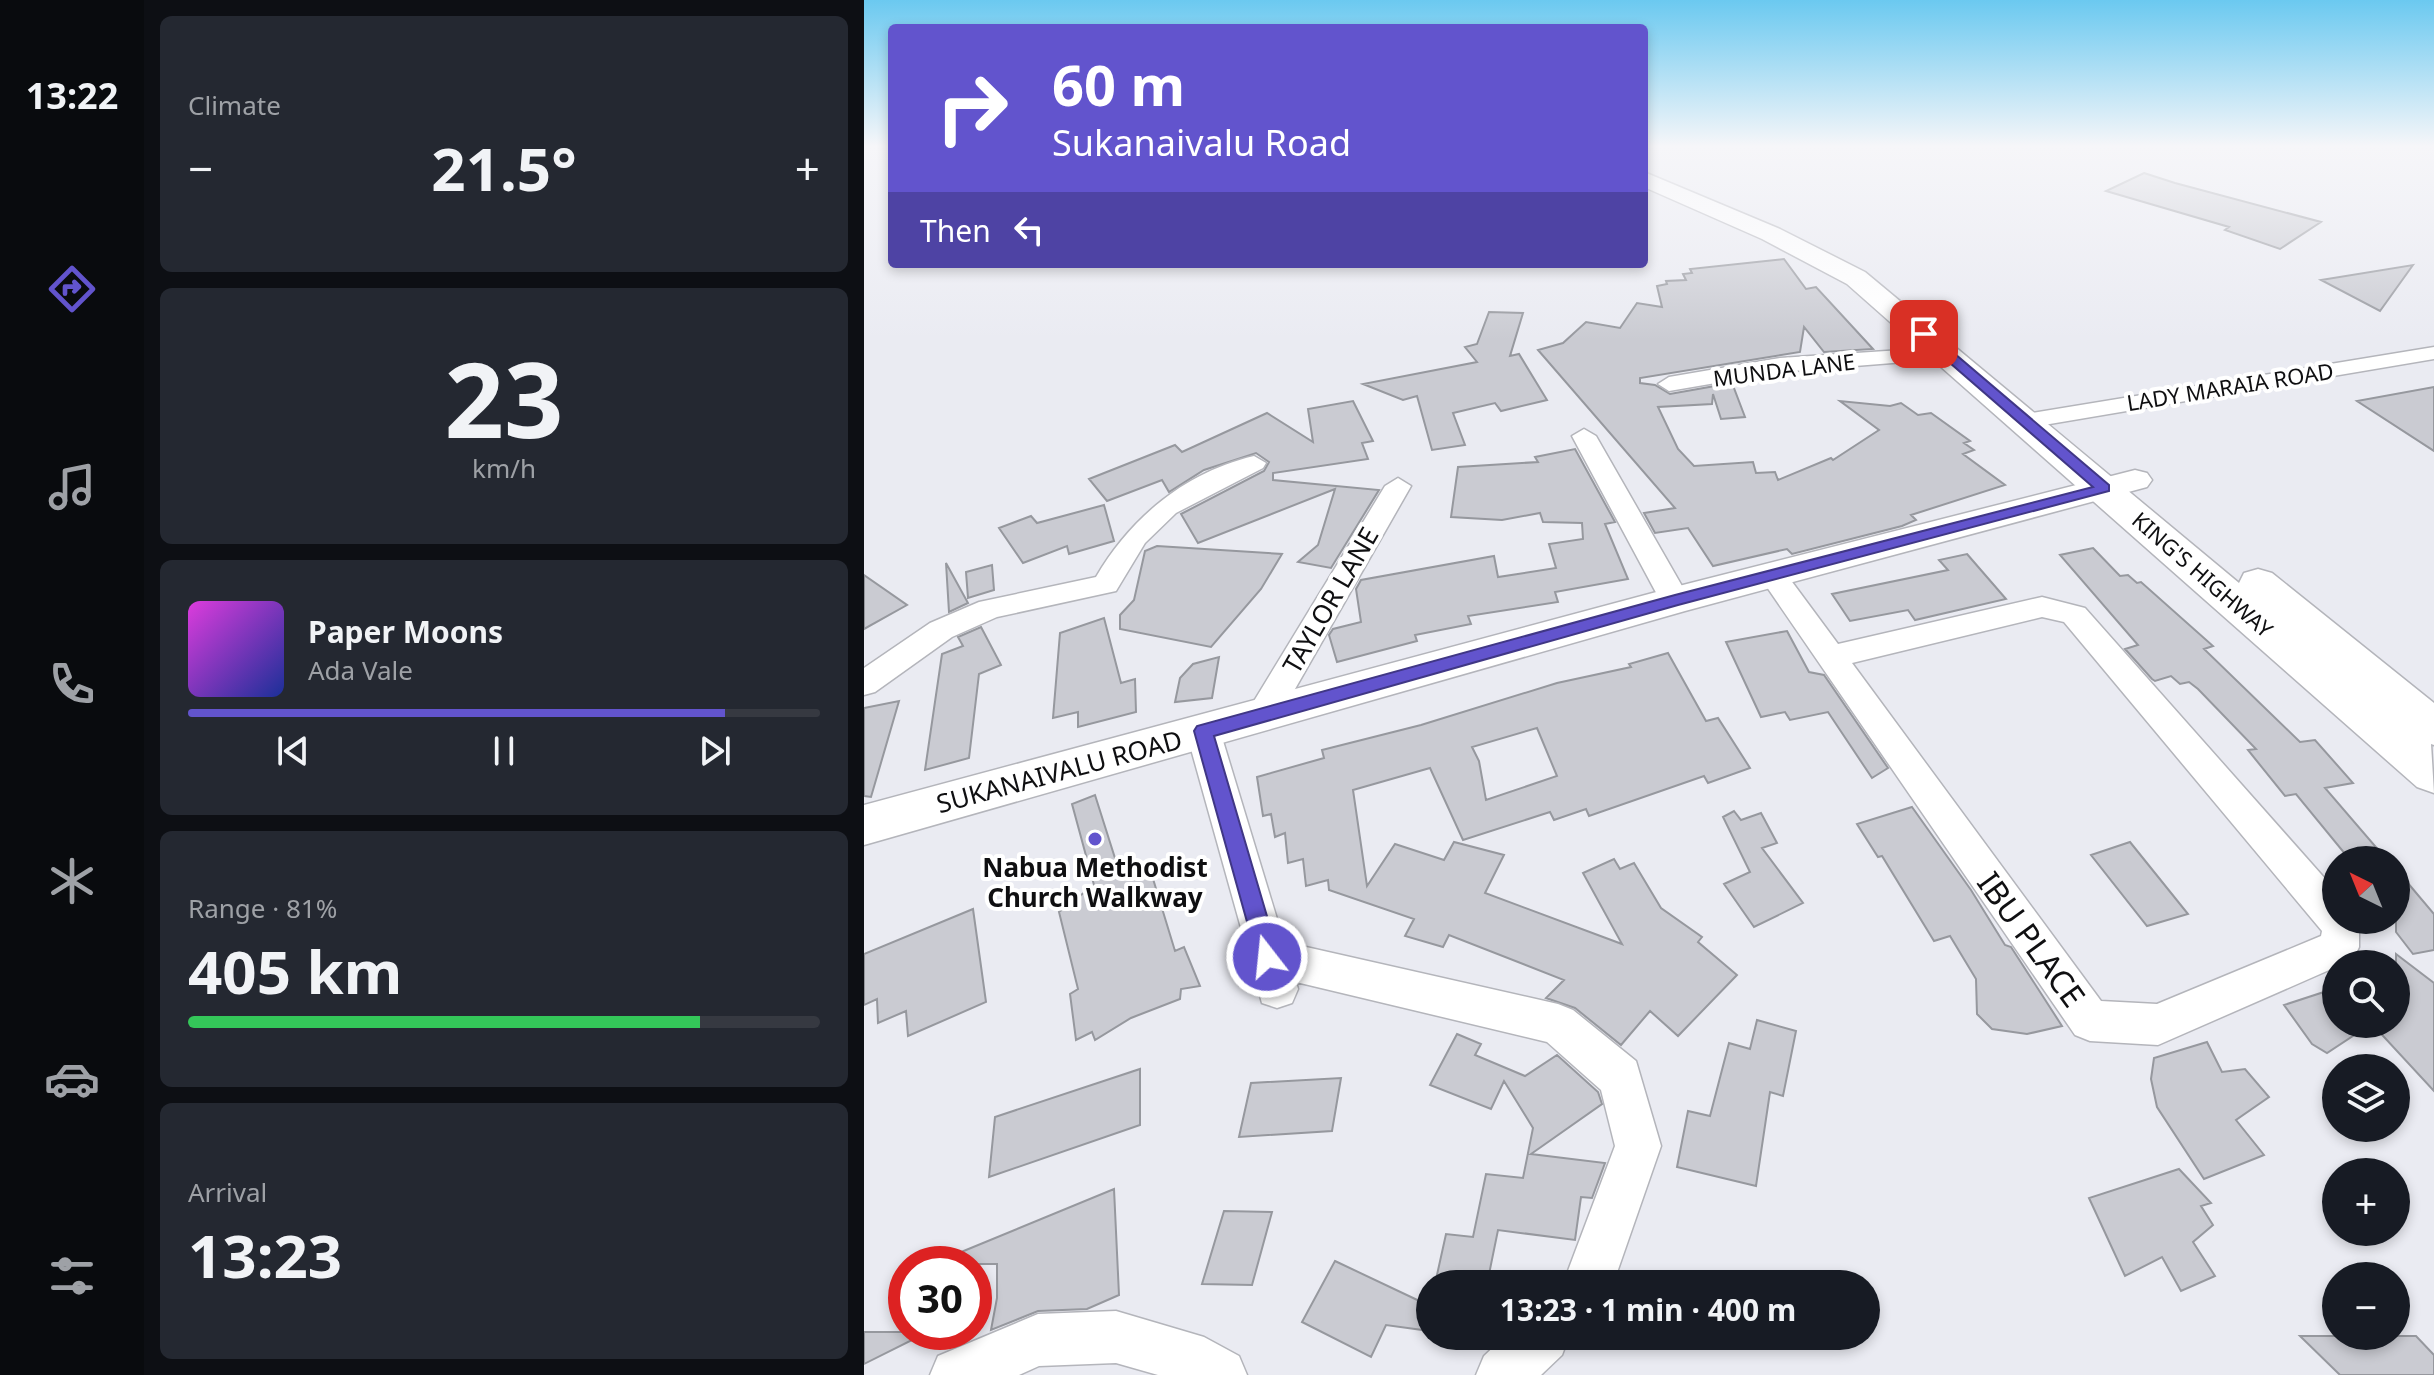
<!DOCTYPE html>
<html lang="en">
<head>
<meta charset="utf-8">
<style>
	:root { --surface:#171b24; --page:#242831; --text:#f1f3f6; --muted:#9ea1a6; --line:#363941; --accent:#6254cd }
	body { margin:0; font-family:"Noto Sans",sans-serif; background:var(--page); color:var(--text); height:100vh; display:flex; flex-direction:column; font-size:30px; white-space:nowrap }
	* { box-sizing:border-box; margin:0 }
	p { font-size:26px; color:var(--muted) }
	.icon { flex:none; width:44px; height:44px; fill:none; stroke:currentColor; stroke-width:2; stroke-linecap:round; stroke-linejoin:round }
	.map { position:relative; flex:1; overflow:hidden }
	.details { display:flex; flex-direction:column; gap:16px; padding:16px; background:#0d0f14; width:720px }
	.details>* { flex:none }
	.hud { position:absolute; left:24px; top:24px; width:760px; height:244px; border-radius:8px; box-shadow:0 4px 12px #0003; background:#6254cd; color:#fff; overflow:hidden }
	.needle { width:52px; rotate:317deg }
	.fabs { position:absolute; left:1458px; top:846px; display:grid; gap:16px }
	.fabs a { display:grid; place-items:center; width:88px; height:88px; border-radius:50%; background:var(--surface); box-shadow:0 4px 12px #0003; font-size:40px }
	.speed { position:absolute; left:24px; top:1246px; display:flex; gap:16px; font-size:40px; font-weight:700; text-align:center }
	.speed>* { display:grid; place-content:center; width:104px; height:104px; border-radius:50%; background:var(--surface); box-shadow:0 4px 12px #0003; line-height:1 }
	.speed .limit { border:12px solid #d22; background:#fff; color:#111 }
	.pin { position:absolute; display:grid; place-items:center; width:68px; height:68px; color:#fff; margin:-34px; border-radius:16px; box-shadow:0 4px 12px #0006 }
	.me { position:absolute; width:88px; margin:-44px; rotate:344deg; stroke-linejoin:round; filter:drop-shadow(0 0 6px #0008) }
	.turn { display:flex; align-items:center; gap:28px; height:168px; padding:0 32px; font-size:36px }
	.turn .icon { width:104px; height:104px; stroke-width:2.5 }
	.turn b { display:block; font-size:56px; line-height:68px }
	.then { display:flex; align-items:center; height:76px; padding:0 32px; background:#0003; gap:16px; font-size:30px }
	.big { font-size:60px; font-weight:700; line-height:1.1 }
	.details .card { flex:1; display:flex; flex-direction:column; justify-content:center; gap:12px; min-width:0; padding:0 28px; border-radius:12px; background:var(--page) }
	.details .dial { align-items:center; gap:0 }
	.dial b { font-size:104px; line-height:1 }
	.song { display:flex; align-items:center; gap:24px }
	.cover { width:96px; height:96px; border-radius:12px; background:linear-gradient(135deg,hsl(300 70% 55%),hsl(230 70% 35%)) }
	.played { height:8px; border-radius:4px; background:linear-gradient(90deg,var(--accent) 85%,var(--line) 85%) }
	.keys { display:flex; justify-content:space-around; direction:ltr }
	.heat { display:flex; justify-content:space-between; align-items:center; font-size:44px; direction:ltr }
	.charge { height:12px; border-radius:6px; background:linear-gradient(90deg,#34c759 81%,var(--line) 0) }
	.trip { position:absolute; left:552px; top:1270px; width:464px; height:80px; border-radius:40px; background:var(--surface); box-shadow:0 4px 12px #0003; font-weight:700; line-height:80px; text-align:center }
	main { display:flex; flex:1; min-height:0 }
	.dock { display:flex; flex-direction:column; width:144px; justify-content:space-around; align-items:center; background:#090b0e; color:var(--muted) }
	.dock .icon { width:56px; height:56px }
	.dock .on { color:var(--accent) }
	.dock b { font-size:36px; color:var(--text) }
	.map>svg:first-child { display:block }
	.building { fill:#cacbd2; stroke:#96989e; stroke-width:2; fill-rule:evenodd }
	.lines { fill:none; stroke-linecap:round; stroke-linejoin:round }
	.street-casing { stroke:#b4b5bb; stroke-width:3 }
	.secondary-casing { stroke:#b4b5bb; stroke-width:3 }
	.highway-casing { stroke:#b4b5bb; stroke-width:3 }
	.street { fill:#fff; fill-rule:evenodd }
	.secondary { fill:#fff; fill-rule:evenodd }
	.highway { fill:#fff; fill-rule:evenodd }
	.route { fill:#6254cd; stroke:#403785; stroke-width:2 }
	.poi-dot { fill:#6254cd; stroke:#fff; stroke-width:3 }
	.labels { text-anchor:middle; dominant-baseline:central; stroke-width:8; stroke-linejoin:round; paint-order:stroke }
	.far-street-label { font-size:22px; fill:#0f0f11; stroke:#fff }
	.street-label { font-size:26px; fill:#0f0f11; stroke:#fff }
	.poi-label { font-size:26px; font-weight:bold; fill:#0f0f11; stroke:#fff }
	.near-street-label { font-size:32px; fill:#0f0f11; stroke:#fff }
</style>
</head>
<body>
<main>
<nav class="dock">
<b>13:22</b>
<svg class="icon on" aria-label="directions" viewBox="0 0 24 24"><path d="M12 3l9 9-9 9-9-9zM9 14v-3h6M13 9l2 2-2 2"/></svg>
<svg class="icon" aria-label="music" viewBox="0 0 24 24"><path d="M9 18V5l10-2v13"/><circle cx="6" cy="18" r="3"/><circle cx="16" cy="16" r="3"/></svg>
<svg class="icon" aria-label="phone" viewBox="0 0 24 24"><path d="M5 4h4l2 5-3 2q2 4 5 5l2-3 5 2v4C11 20 4 13 5 4z"/></svg>
<svg class="icon" aria-label="climate" viewBox="0 0 24 24"><path d="M12 3v18M4 7l16 10M4 17L20 7"/></svg>
<svg class="icon" aria-label="car" viewBox="0 0 24 24"><path d="M5 17H2v-5l4-1 3-4h7l3 4 3 1v5h-3M9 17h6M6 11h13"/><circle cx="7" cy="17" r="2"/><circle cx="17" cy="17" r="2"/></svg>
<svg class="icon" aria-label="filters" viewBox="0 0 24 24"><path d="M4 7h16M4 17h16"/><circle cx="9" cy="7" r="2"/><circle cx="15" cy="17" r="2"/></svg>
</nav>
<section class="details">
<div class="card"><p>Climate</p>
<div class="heat"><a>−</a><b class="big">21.5°</b><a>+</a></div>
</div>
<div class="card dial"><b>23</b><p>km/h</p></div>
<div class="card">
<div class="song"><i class="cover"></i><div><b>Paper Moons</b><p>Ada Vale</p></div></div>
<div class="played"></div>
<div class="keys"><svg class="icon" aria-label="previous" viewBox="0 0 24 24"><path d="M18 5L8 12l10 7zM5 5v14"/></svg><svg class="icon" aria-label="pause" viewBox="0 0 24 24"><path d="M8 5v14M16 5v14"/></svg><svg class="icon" aria-label="next" viewBox="0 0 24 24"><path d="M6 5l10 7-10 7zM19 5v14"/></svg></div>
</div>
<div class="card"><p>Range · 81%</p><b class="big">405 km</b><div class="charge"></div></div>
<div class="card"><p>Arrival</p><b class="big">13:23</b></div>
</section>
<div class="map">
<svg width="1570" height="1375" viewBox="0 0 1570 1375">
	<rect width="100%" height="100%" fill="#eaebf2"/>
	<path class="building" d="M 1280,173 L 1311,183 L 1457,222 L 1416,249 L 1361,230 L 1365,227 L 1242,191 Z
		M 920,259 L 942,289 L 952,287 L 1009,349 L 960,352 L 940,327 L 936,352 L 776,378 L 776,383 L 791,385 L 806,394 L 868,383 L 881,417 L 857,419 L 849,394 L 848,404 L 794,407 L 814,449 L 830,466 L 889,462 L 892,473 L 911,472 L 914,480 L 967,458 L 969,460 L 1015,430 L 976,401 L 1026,406 L 1037,403 L 1054,415 L 1067,413 L 1106,441 L 1100,443 L 1110,450 L 1099,454 L 1141,485 L 1047,515 L 1052,520 L 1038,526 L 928,554 L 923,549 L 849,566 L 824,528 L 791,533 L 780,513 L 811,508 L 674,350 L 699,343 L 722,322 L 756,328 L 773,303 L 798,307 L 793,286 L 803,284 L 802,281 L 822,280 L 819,274 L 828,273 L 826,269 Z
		M 1549,265 L 1516,311 L 1457,280 Z
		M 625,312 L 659,313 L 646,356 L 655,354 L 683,400 L 637,411 L 631,403 L 589,413 L 601,445 L 568,450 L 553,396 L 539,400 L 499,384 L 613,362 L 601,347 L 613,344 Z
		M 1570,387 L 1570,451 L 1493,401 Z
		M 489,401 L 509,441 L 498,443 L 504,459 L 409,473 L 409,480 L 515,490 L 467,568 L 434,562 L 454,545 L 471,489 L 334,543 L 317,514 L 400,471 L 405,462 L 392,453 L 340,470 L 305,492 L 298,480 L 243,501 L 225,479 L 311,445 L 318,452 L 403,413 L 449,442 L 444,409 Z
		M 711,449 L 751,522 L 741,524 L 764,579 L 691,592 L 694,602 L 604,616 L 607,624 L 551,635 L 553,641 L 473,662 L 465,635 L 469,629 L 497,622 L 492,589 L 497,580 L 630,556 L 634,577 L 692,568 L 685,544 L 719,539 L 718,523 L 679,522 L 676,513 L 638,520 L 587,517 L 594,467 L 674,462 L 671,457 Z
		M 240,505 L 250,541 L 205,554 L 203,546 L 159,563 L 135,528 L 167,516 L 173,523 Z
		M 293,546 L 418,554 L 397,589 L 347,647 L 256,629 L 256,615 L 270,600 L 281,551 Z
		M 1229,548 L 1256,576 L 1264,575 L 1273,583 L 1277,582 L 1349,646 L 1340,649 L 1436,742 L 1451,740 L 1489,783 L 1461,788 L 1523,860 L 1486,860 L 1432,794 L 1421,796 L 1384,750 L 1392,749 L 1334,689 L 1325,682 L 1316,684 L 1307,676 L 1291,681 L 1288,679 L 1261,649 L 1274,645 L 1196,555 Z
		M 1103,554 L 1142,599 L 1051,620 L 1044,610 L 986,621 L 968,594 L 1084,570 L 1075,560 Z
		M 82,563 L 104,603 L 85,612 Z
		M 128,565 L 130,590 L 104,598 L 102,572 Z
		M 0,575 L 43,605 L 0,629 Z
		M 240,618 L 257,683 L 271,679 L 272,712 L 214,727 L 214,712 L 189,718 L 196,633 Z
		M 117,627 L 137,665 L 115,674 L 105,758 L 61,770 L 78,654 L 99,646 L 94,637 Z
		M 923,631 L 945,672 L 960,675 L 1024,768 L 1008,778 L 964,712 L 926,720 L 921,712 L 897,717 L 862,642 Z
		M 804,653 L 842,721 L 854,718 L 886,768 L 844,783 L 840,776 L 725,816 L 722,809 L 690,820 L 686,812 L 599,840 L 566,768 L 489,790 L 503,886 L 531,844 L 580,860 L 590,842 L 640,855 L 621,893 L 758,944 L 719,873 L 750,859 L 756,869 L 770,863 L 797,908 L 838,937 L 834,942 L 873,975 L 814,1036 L 786,1011 L 757,1045 L 711,1008 L 682,998 L 700,980 L 585,935 L 579,947 L 541,936 L 550,919 L 465,890 L 464,880 L 442,886 L 439,859 L 424,863 L 421,833 L 411,837 L 407,814 L 399,816 L 393,777 L 460,758 L 458,750 L 557,725 L 693,683 L 767,667 L 765,664 ZM 673,728 L 693,776 L 622,800 L 615,761 L 608,747 Z
		M 355,657 L 348,698 L 311,702 L 316,678 L 329,664 Z
		M 35,701 L 7,797 L 0,796 L 0,708 Z
		M 231,795 L 257,877 L 286,869 L 311,951 L 320,947 L 336,986 L 317,989 L 316,999 L 267,1018 L 231,1040 L 228,1032 L 212,1040 L 206,994 L 214,989 L 195,912 L 230,885 L 208,804 Z
		M 1048,807 L 1107,890 L 1141,945 L 1147,947 L 1198,1026 L 1163,1034 L 1128,1029 L 1113,1014 L 1112,979 L 1086,936 L 1070,941 L 1018,856 L 1014,857 L 993,824 Z
		M 870,811 L 877,820 L 897,813 L 913,843 L 898,848 L 939,903 L 890,927 L 860,884 L 886,872 L 859,817 Z
		M 1266,842 L 1324,914 L 1283,926 L 1227,855 Z
		M 1532,869 L 1570,914 L 1570,950 L 1549,954 L 1532,932 Z
		M 109,909 L 122,1002 L 44,1036 L 42,1011 L 14,1023 L 13,999 L 0,1005 L 0,954 Z
		M 1532,954 L 1570,983 L 1570,1091 L 1508,1024 L 1532,1024 Z
		M 1463,991 L 1472,1001 L 1472,1024 L 1507,1024 L 1463,1053 L 1448,1044 L 1420,1005 Z
		M 893,1020 L 932,1031 L 919,1096 L 906,1092 L 892,1186 L 813,1167 L 824,1111 L 846,1116 L 865,1043 L 886,1049 Z
		M 593,1034 L 617,1044 L 611,1055 L 661,1076 L 693,1055 L 734,1092 L 738,1104 L 667,1154 L 741,1163 L 728,1198 L 717,1197 L 711,1240 L 634,1230 L 623,1284 L 571,1284 L 582,1234 L 609,1237 L 622,1174 L 659,1178 L 669,1128 L 640,1081 L 627,1109 L 566,1085 Z
		M 1343,1042 L 1358,1072 L 1381,1069 L 1405,1097 L 1372,1120 L 1400,1155 L 1340,1179 L 1293,1107 L 1287,1079 L 1290,1058 Z
		M 276,1069 L 276,1125 L 125,1177 L 131,1117 Z
		M 477,1078 L 468,1131 L 375,1137 L 387,1083 Z
		M 1315,1169 L 1347,1203 L 1337,1206 L 1349,1225 L 1329,1242 L 1351,1276 L 1317,1291 L 1298,1257 L 1261,1276 L 1225,1198 Z
		M 250,1189 L 255,1295 L 223,1309 L 174,1311 L 127,1330 L 133,1298 L 133,1264 L 68,1264 Z
		M 360,1211 L 408,1212 L 388,1285 L 338,1284 Z
		M 471,1261 L 566,1306 L 566,1331 L 522,1325 L 507,1357 L 438,1322 Z
		M 0,1332 L 64,1332 L 0,1364 Z
		M 1436,1336 L 1552,1336 L 1570,1355 L 1570,1375 L 1476,1375 Z"/>
	<g class="lines">
		<g class="street-casing">
			<path id="street" d="M 1083,347 L 1094,353 L 1091,358 L 916,372 L 805,391 L 794,384 L 805,377 L 916,358 Z
				M 1570,347 L 1570,359 L 1162,428 L 1150,421 L 1162,414 Z
				M 720,429 L 732,436 L 826,600 L 821,607 L 811,610 L 801,607 L 796,600 L 708,436 Z
				M 390,456 L 402,463 L 399,468 L 312,513 L 281,543 L 252,591 L 133,617 L 88,637 L 11,692 L 0,695 L 0,668 L 66,623 L 115,602 L 232,577 C 267,517 322,472 390,456 Z
				M 534,478 L 547,486 L 411,724 L 399,727 L 387,724 L 383,715 L 387,706 L 521,486 Z
				M 910,568 L 920,571 L 974,644 L 1178,597 L 1221,608 L 1472,891 L 1472,920 L 1495,920 L 1495,947 L 1489,960 L 1472,964 L 1472,967 L 1294,1045 L 1226,1041 L 1211,1035 L 896,577 L 900,571 ZM 1178,617 L 1200,622 L 1458,931 L 1457,936 L 1293,1004 L 1237,1001 L 988,663 Z
				M 339,718 L 351,722 L 356,731 L 420,942 L 694,1004 L 709,1010 L 772,1061 L 797,1146 L 749,1284 L 699,1284 L 751,1146 L 737,1090 L 683,1042 L 432,982 L 434,989 L 428,1003 L 413,1008 L 398,1003 L 322,731 L 327,722 Z
				M 252,1311 L 340,1337 L 375,1356 L 383,1375 L 294,1375 L 252,1363 L 175,1366 L 155,1375 L 66,1375 L 74,1356 L 174,1314 Z
				M 641,1336 L 705,1336 L 698,1355 L 677,1375 L 612,1375 L 620,1356 Z"/>
		</g>
		<g class="secondary-casing">
			<path id="secondary" d="M 1271,470 L 1283,473 L 1288,480 L 1283,487 L 821,611 L 0,845 L 0,805 L 811,587 Z"/>
		</g>
		<g class="highway-casing">
			<path id="highway" d="M 780,172 L 916,229 L 1001,272 L 1375,583 L 1380,573 L 1394,569 L 1408,573 L 1570,703 L 1570,745 L 1567,744 L 1570,793 L 1553,787 L 983,284 L 898,239 L 780,187 Z"/>
		</g>
		<use href="#street" class="street"/>
		<use href="#secondary" class="secondary"/>
		<use href="#highway" class="highway"/>
	</g>
	<linearGradient id="sky" x2="0" y2="1"><stop stop-color="#6bc9f0"/><stop offset="0.43" stop-color="#f6f6f9"/><stop offset="1" stop-color="#f6f6f9" stop-opacity="0"/></linearGradient>
	<rect width="1570" height="340" fill="url(#sky)"/>
	<path class="route" d="M 1056,331 L 1064,331 L 1245,485 L 1245,491 L 814,605 L 350,736 L 415,957 L 411,965 L 403,968 L 395,965 L 330,731 L 333,726 L 811,595 L 1229,487 L 1056,337 Z"/>
	<circle class="poi-dot" cx="231" cy="839" r="8"/>
	<g class="labels">
		<g class="far-street-label">
			<text transform="translate(920 369) rotate(-7)">MUNDA LANE</text>
			<text transform="translate(1366 386) rotate(-9)">LADY MARAIA ROAD</text>
			<text transform="translate(1339 574) rotate(41)">KING'S HIGHWAY</text>
		</g>
		<g class="street-label">
			<text transform="translate(466 600) rotate(-60)">TAYLOR LANE</text>
			<text transform="translate(195 771) rotate(-15)">SUKANAIVALU ROAD</text>
		</g>
		<g class="poi-label">
			<text x="231" y="867">Nabua Methodist<tspan x="231" dy="30">Church Walkway</tspan></text>
		</g>
		<g class="near-street-label">
			<text transform="translate(1168 939) rotate(54)">IBU PLACE</text>
		</g>
	</g>
</svg>
<div class="fabs">
<a><svg class="needle" viewBox="-14 -14 28 28"><path d="M0-13l5 13h-10z" fill="#e53935"/><path d="M0 13l5-13h-10z" fill="#9ea1a6"/></svg></a>
<a><svg class="icon" aria-label="search" viewBox="0 0 24 24"><circle cx="10" cy="10" r="6"/><path d="M15 15l6 6"/></svg></a>
<a><svg class="icon" aria-label="layers" viewBox="0 0 24 24"><path d="M12 4l9 5-9 5-9-5zM3 14l9 5 9-5"/></svg></a>
<a>+</a>
<a>−</a>
</div>
<div class="speed"><div class="limit">30</div></div>
<div class="pin" style="left:1060px;top:334px;background:#d93025"><svg class="icon" aria-label="arrive" viewBox="0 0 24 24"><path d="M6 21V4h12l-3 4 3 4H6"/></svg></div>
<svg class="me" style="left:403px;top:957px" viewBox="-20 -20 40 40"><circle r="17" fill="#6254cd" stroke="#fff" stroke-width="3"/><path d="M0-11L8 9 0 5-8 9z" fill="#fff"/></svg>
<div class="trip">13:23 · 1 min · 400 m</div>
<div class="hud">
<div class="turn"><svg class="icon" aria-label="right" viewBox="0 0 24 24"><path d="M7 20v-9h11M14 6l5 5-5 5"/></svg><div><b>60 m</b>Sukanaivalu Road</div></div>
<div class="then">Then<svg class="icon" aria-label="left" viewBox="0 0 24 24"><path d="M17 20v-9H6M10 6l-5 5 5 5"/></svg></div>
</div>
</div>
</main>
</body>
</html>
